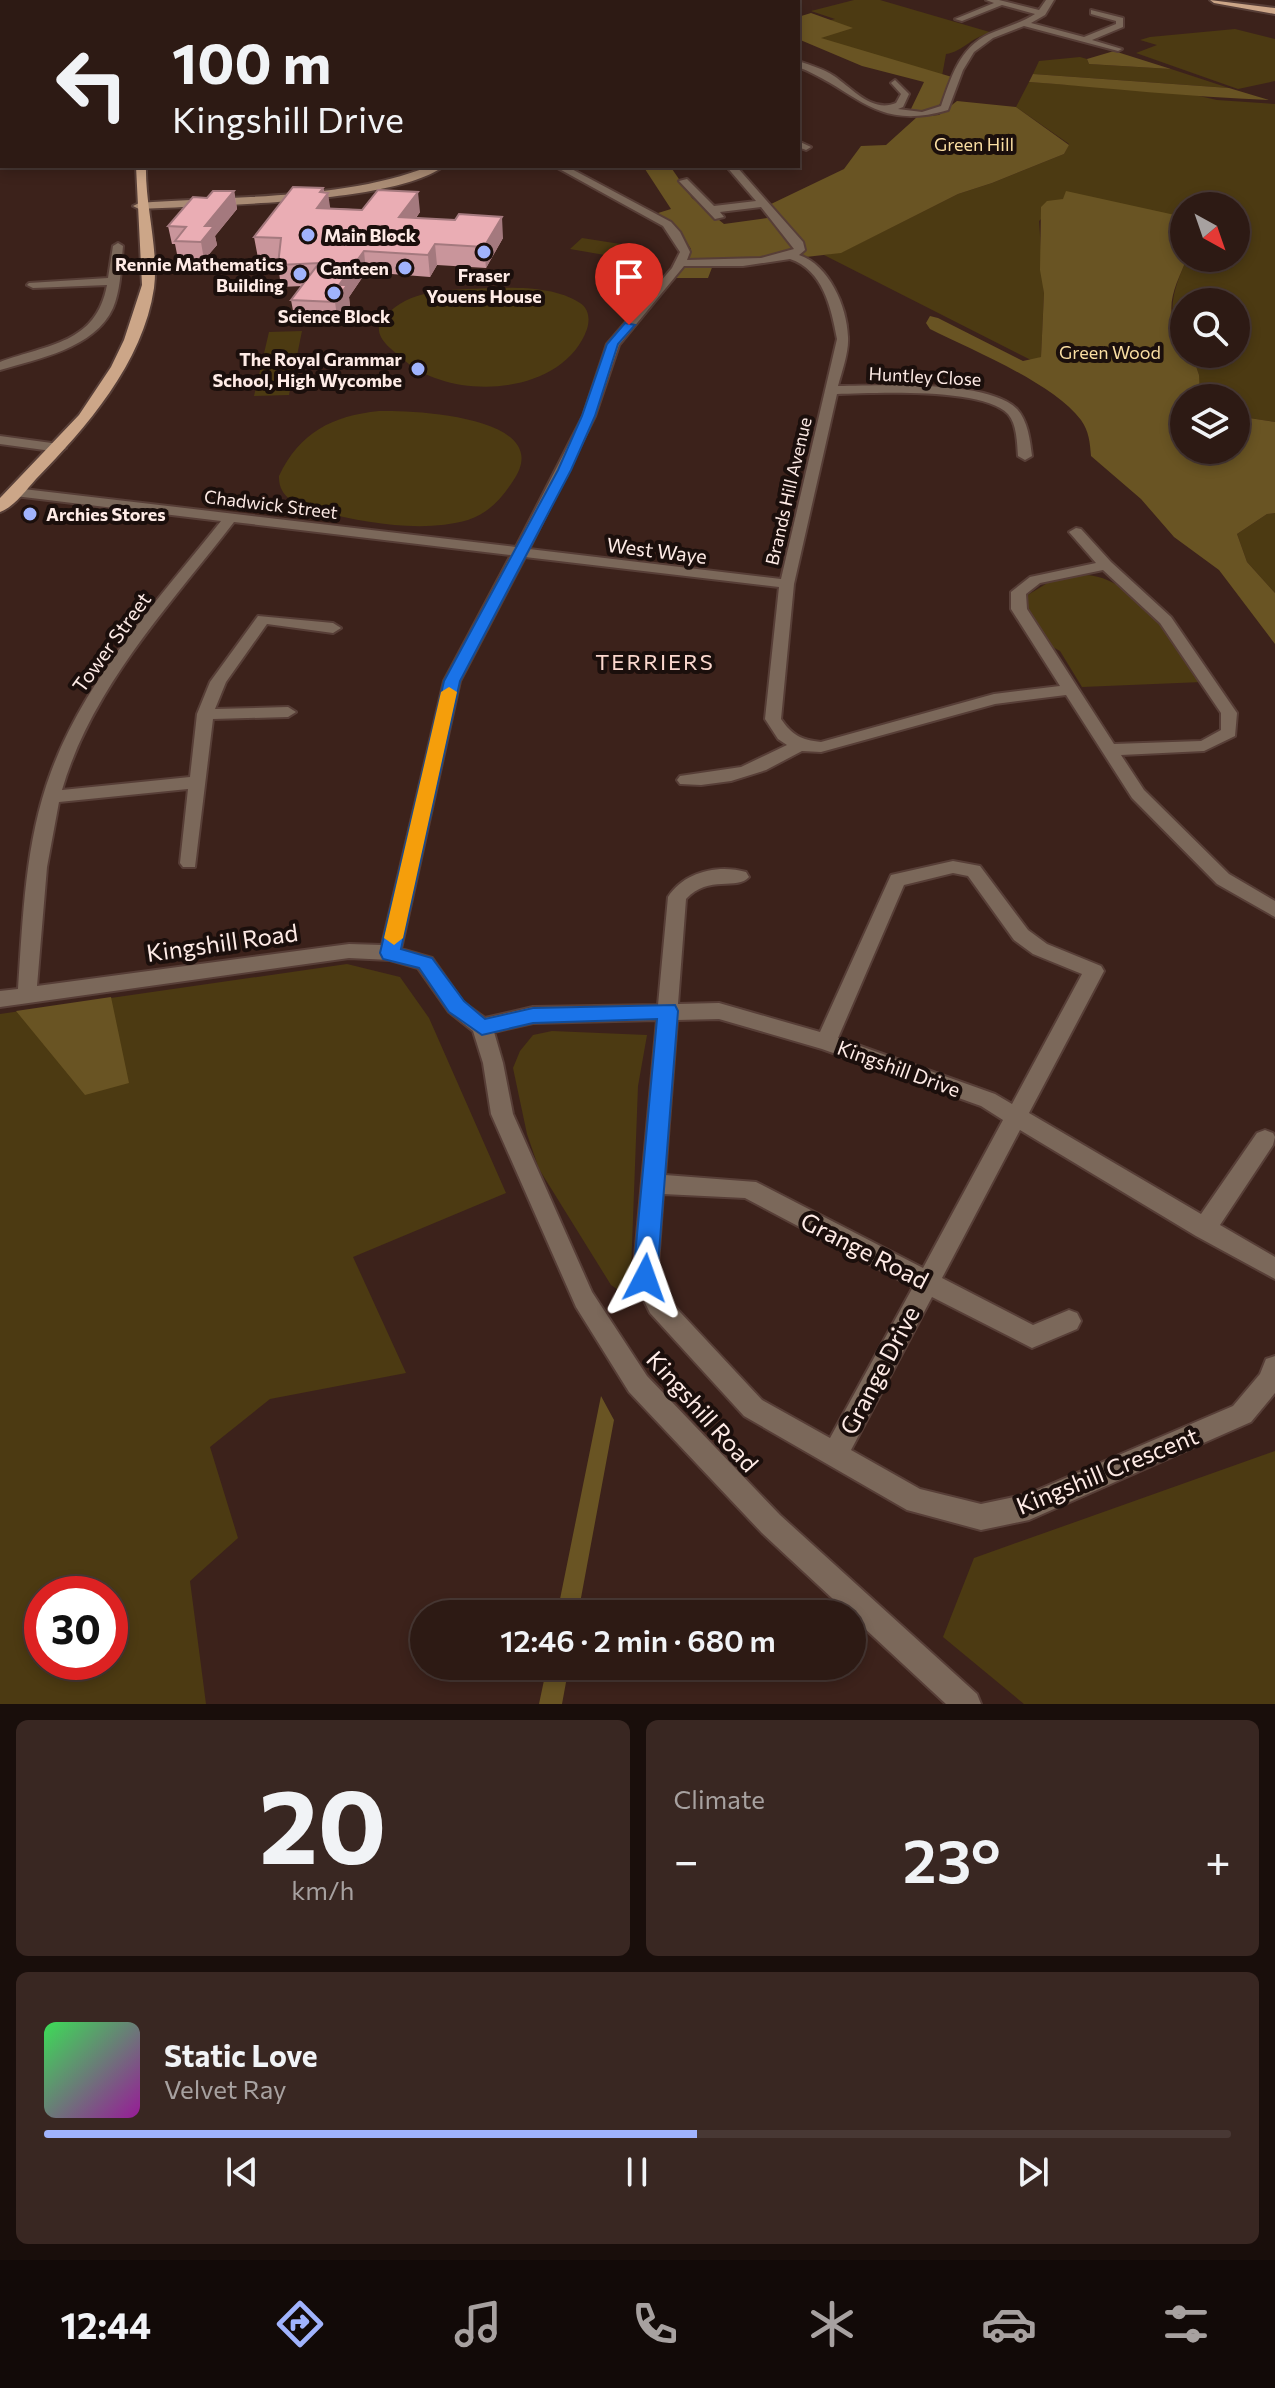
<!DOCTYPE html>
<html lang="en">
<head>
<meta charset="utf-8">
<style>
	:root { --surface:#2d1a14; --page:#392722; --text:#f1f3f6; --muted:#a7a1a0; --line:#483834; --accent:#a0b3fd }
	body { margin:0; font-family:Commissioner,sans-serif; background:var(--page); color:var(--text); height:100vh; display:flex; flex-direction:column; font-size:30px; white-space:nowrap }
	* { box-sizing:border-box; margin:0 }
	p { font-size:26px; color:var(--muted) }
	.icon { flex:none; width:44px; height:44px; fill:none; stroke:currentColor; stroke-width:2; stroke-linecap:round; stroke-linejoin:round }
	.map { position:relative; height:1704px; overflow:hidden }
	.sheet { display:flex; flex-direction:column; gap:16px; padding:16px; background:#190e0b; flex:1 }
	.sheet>* { flex:none }
	.top-card { position:absolute; left:0px; top:0px; width:800px; height:168px; box-shadow:0 4px 12px #0003,0 0 0 2px var(--line); background:#2d1a14; color:var(--text); overflow:hidden }
	.needle { width:52px; rotate:140deg }
	.controls { position:absolute; left:1170px; top:192px; display:grid; gap:16px }
	.controls a { display:grid; place-items:center; width:80px; height:80px; border-radius:50%; background:var(--surface); box-shadow:0 4px 12px #0003,0 0 0 2px var(--line); font-size:40px }
	.speed { position:absolute; left:24px; top:1576px; display:flex; gap:16px; font-size:40px; font-weight:700; text-align:center }
	.speed>* { display:grid; place-content:center; width:104px; height:104px; border-radius:50%; background:var(--surface); box-shadow:0 4px 12px #0003,0 0 0 2px var(--line); line-height:1 }
	.speed .limit { border:12px solid #d22; background:#fff; color:#111 }
	.pin { position:absolute; display:grid; place-items:center; width:68px; height:68px; color:#fff; margin:-82px -34px; border-radius:50% 50% 50% 0; rotate:-45deg; box-shadow:0 0 8px #0007 }
	.pin .icon { rotate:45deg }
	.me { position:absolute; width:88px; margin:-44px; rotate:4deg; stroke-linejoin:round; filter:drop-shadow(0 0 6px #0008) }
	.turn { display:flex; align-items:center; gap:28px; height:168px; padding:0 40px; font-size:36px }
	.turn .icon { width:104px; height:104px; stroke-width:2.5 }
	.turn b { display:block; font-size:56px; line-height:68px }
	.big { font-size:60px; font-weight:600; line-height:1.1 }
	.sheet .tile { flex:1; display:flex; flex-direction:column; justify-content:center; gap:12px; min-width:0; padding:0 28px; border-radius:12px; background:var(--page) }
	.sheet .dial { align-items:center; gap:0 }
	.dial b { font-size:104px; line-height:1 }
	.song { display:flex; align-items:center; gap:24px }
	.cover { width:96px; height:96px; border-radius:12px; background:linear-gradient(135deg,hsl(130 70% 55%),hsl(300 70% 35%)) }
	.played { height:8px; border-radius:4px; background:linear-gradient(90deg,var(--accent) 55%,var(--line) 55%) }
	.keys { display:flex; justify-content:space-around; direction:ltr }
	.heat { display:flex; justify-content:space-between; align-items:center; font-size:44px; direction:ltr }
	.sheet .tiles { flex:1; display:grid; gap:16px; grid-template-columns:1fr 1fr }
	.tile:last-child { grid-column:span 2 }
	.trip { position:absolute; left:410px; top:1600px; width:456px; height:80px; border-radius:40px; background:var(--surface); box-shadow:0 4px 12px #0003,0 0 0 2px var(--line); font-weight:600; line-height:80px; text-align:center }
	.dock { display:flex; height:128px; justify-content:space-around; align-items:center; background:#120a08; color:var(--muted) }
	.dock .icon { width:56px; height:56px }
	.dock .on { color:var(--accent) }
	.dock b { font-size:36px; color:var(--text) }
	.map>svg:first-child { display:block }
	.green { fill:#4c3a12; fill-rule:evenodd }
	.forest { fill:#695423 }
	.lines { fill:none; stroke-linecap:round; stroke-linejoin:round }
	.street-casing { stroke:#573e37; stroke-width:4 }
	.secondary-casing { stroke:#573e37; stroke-width:4 }
	.primary-casing { stroke:#573e37; stroke-width:4 }
	.street { fill:#7b685a; fill-rule:evenodd }
	.secondary { fill:#a98b74; fill-rule:evenodd }
	.primary { fill:#cca688; fill-rule:evenodd }
	.wall { fill:#c9959b }
	.shaded-wall { fill:#a4797e }
	.building { fill:#eaadb4; stroke:#a4797e; stroke-width:2 }
	.route { fill:#1a73e8; stroke:#114b97; stroke-width:2 }
	.slow { fill:#f59e0b }
	.poi-dot { fill:#a0b3fd; stroke:#1b0f0c; stroke-width:3 }
	.labels { text-anchor:middle; dominant-baseline:central; stroke-width:8; stroke-linejoin:round; paint-order:stroke }
	.far-park-label { font-size:18px; fill:#f9dda2; stroke:#1b0f0c }
	.far-poi-label { font-size:18px; font-weight:bold; fill:#feebe6; stroke:#1b0f0c; text-anchor:end }
	.far-street-label { font-size:18px; fill:#feebe6; stroke:#1b0f0c }
	.street-label { font-size:20px; fill:#feebe6; stroke:#1b0f0c }
	.neighbourhood-label { font-size:22px; letter-spacing:2px; fill:#fcd8ce; stroke:#1b0f0c }
	.near-street-label { font-size:24px; fill:#feebe6; stroke:#1b0f0c }
</style>
</head>
<body>
<div class="map">
<svg width="1275" height="1704" viewBox="0 0 1275 1704">
	<rect width="100%" height="100%" fill="#3c221b"/>
	<path class="green" d="M 854,0 L 880,0 L 993,33 C 974,34 963,52 946,54 L 942,76 L 798,36 L 798,28 L 835,19 L 811,11 Z
		M 1235,29 L 1275,39 L 1275,81 L 1238,89 L 1136,53 L 1157,45 L 1140,40 L 1150,37 Z
		M 1080,57 L 1087,59 L 1089,64 L 1171,69 L 1229,88 L 1033,74 L 1039,61 Z
		M 1029,82 L 1186,93 L 1217,100 L 1275,104 L 1275,422 L 1236,416 L 1236,398 L 1199,396 L 1199,375 L 1192,354 L 1236,354 L 1236,302 L 1184,302 L 1184,341 C 1163,313 1175,287 1187,258 L 1236,258 L 1236,206 L 1184,206 L 1184,218 L 1063,199 L 1039,221 L 1044,293 L 1041,357 L 1033,361 L 824,255 L 842,252 L 958,194 L 992,183 L 1064,154 L 1069,144 L 1016,107 Z
		M 582,238 L 633,246 L 622,258 L 570,249 Z
		M 466,289 C 500,288 550,283 580,303 C 589,309 590,319 587,329 C 563,397 449,402 403,359 C 393,350 377,340 379,326 C 397,294 432,291 466,289 Z
		M 302,331 L 289,395 L 254,396 L 269,332 Z
		M 379,411 C 412,410 558,416 513,481 C 501,499 489,513 468,520 C 423,533 366,523 322,512 C 302,507 278,500 279,476 C 300,432 332,416 379,411 Z
		M 1275,513 L 1275,593 L 1247,562 L 1237,534 L 1267,514 Z
		M 1085,575 C 1133,576 1178,645 1202,682 L 1082,687 L 1060,651 L 1049,645 L 1026,609 L 1026,596 L 1049,582 Z
		M 347,964 L 400,977 L 429,1018 L 506,1193 L 353,1257 L 406,1373 L 270,1399 L 210,1447 L 238,1538 L 190,1581 L 206,1704 L 0,1704 L 0,1014 ZM 42,1594 L 110,1594 L 110,1662 L 42,1662 Z
		M 552,1031 L 647,1035 L 638,1086 L 630,1298 L 611,1285 L 539,1169 L 527,1134 L 513,1068 L 520,1051 L 533,1035 Z
		M 1275,1451 L 1275,1704 L 1024,1704 L 943,1637 L 974,1558 Z"/>
	<path class="forest" d="M 811,13 L 853,28 L 821,38 L 952,77 C 940,105 943,113 910,111 L 924,82 L 862,66 L 798,39 L 798,17 Z
		M 1114,51 L 1171,69 L 1089,64 L 1087,59 Z
		M 1033,74 L 1229,88 L 1269,100 C 1189,97 1109,88 1029,82 Z
		M 957,101 L 1016,107 L 1069,145 L 1064,154 L 992,183 L 958,194 L 841,253 L 788,259 L 778,255 L 713,265 L 708,278 L 675,278 L 691,249 L 680,232 L 658,213 L 671,209 L 643,166 L 670,166 L 692,198 L 724,224 L 781,216 L 771,204 L 844,169 L 861,146 L 886,145 L 917,117 L 939,115 Z
		M 1066,191 L 1184,217 L 1184,258 L 1187,258 C 1178,281 1166,300 1174,325 C 1178,338 1184,337 1184,354 L 1192,354 L 1199,375 L 1200,398 L 1184,398 L 1184,450 L 1236,450 L 1236,416 L 1275,422 L 1275,513 L 1267,514 L 1237,534 L 1247,562 L 1275,593 L 1275,644 L 1219,570 L 1174,537 L 1141,499 L 1091,456 C 1090,443 1089,431 1081,420 C 1053,383 972,350 930,329 L 926,323 L 930,316 L 938,318 L 1023,361 L 1041,357 L 1044,293 L 1040,270 L 1041,207 L 1047,201 L 1063,199 Z
		M 111,997 L 129,1083 L 85,1095 L 16,1011 Z
		M 601,1396 L 614,1420 L 578,1614 L 557,1614 Z
		M 547,1666 L 569,1666 L 562,1704 L 539,1704 Z"/>
	<g class="lines">
		<g class="street-casing">
			<path id="street" d="M 321,0 L 329,0 L 330,2 L 322,2 Z
				M 631,0 L 654,0 L 657,2 L 634,2 Z
				M 786,0 L 794,0 L 796,2 L 788,2 Z
				M 986,0 L 999,0 L 1039,10 L 1046,0 L 1054,0 L 1045,15 L 1031,23 L 1084,37 L 1116,24 L 1116,21 L 1091,14 L 1091,10 L 1123,18 L 1123,27 L 1092,40 L 1122,49 L 1118,51 L 1024,26 L 993,38 L 974,52 L 963,70 L 948,110 C 875,132 857,90 798,67 L 798,61 C 810,65 824,69 834,76 C 853,89 872,113 896,103 L 901,94 L 891,83 L 895,80 L 909,94 L 903,107 L 898,109 L 922,112 L 941,106 C 951,78 959,48 989,34 C 1005,27 1021,23 1035,14 L 1002,5 L 962,21 L 955,19 L 994,3 Z
				M 0,21 L 2,21 L 2,25 L 0,25 Z
				M 798,141 L 811,147 L 806,150 L 798,147 Z
				M 554,166 L 566,166 L 671,222 L 680,232 L 690,252 L 687,260 L 761,258 L 794,249 L 761,207 L 720,212 L 724,217 L 715,219 L 679,181 L 687,179 L 714,206 L 756,201 L 726,166 L 736,166 L 803,242 L 805,250 L 799,255 C 829,265 847,306 848,337 C 849,352 842,371 838,386 C 879,386 987,379 1017,409 C 1028,421 1030,440 1032,456 L 1025,460 L 1018,456 C 1017,443 1017,424 1008,414 C 983,387 873,393 837,394 L 794,584 L 781,719 C 792,735 801,740 821,742 L 994,694 L 1060,686 L 1011,609 L 1011,592 L 1030,577 L 1096,563 L 1069,532 L 1076,528 L 1081,529 L 1111,562 L 1171,617 L 1237,713 L 1235,736 L 1204,751 L 1121,755 L 1144,790 L 1229,874 L 1275,901 L 1275,917 L 1217,884 L 1132,798 L 1066,695 L 995,704 L 821,752 L 802,751 L 766,770 L 731,781 L 701,785 L 680,784 L 677,780 L 680,776 L 741,767 L 787,745 L 778,739 L 765,719 L 779,587 L 525,557 L 460,681 L 401,949 L 432,958 L 463,1002 L 485,1018 L 533,1007 L 658,1005 L 668,897 C 684,872 718,864 746,872 L 749,877 C 737,891 709,874 686,899 L 678,1004 L 719,1003 L 820,1032 L 891,875 L 953,861 L 980,866 L 1028,930 L 1047,944 L 1101,966 L 1104,971 L 1029,1113 L 1201,1214 L 1257,1133 L 1265,1130 L 1273,1133 L 1275,1137 L 1273,1145 L 1220,1225 L 1275,1257 L 1275,1279 L 1196,1236 L 1020,1130 L 942,1278 L 1033,1325 L 1069,1310 L 1077,1313 L 1081,1321 L 1077,1329 L 1032,1348 L 932,1297 L 851,1450 L 920,1489 L 981,1504 L 1028,1494 L 1233,1406 L 1260,1374 L 1266,1359 L 1275,1356 L 1275,1393 L 1251,1422 L 1029,1520 L 981,1530 L 907,1510 L 744,1416 L 650,1313 L 633,1278 L 657,1020 L 533,1023 L 494,1032 L 503,1063 L 513,1114 L 592,1292 L 647,1376 L 780,1515 L 977,1694 L 981,1704 L 946,1704 L 762,1533 L 629,1392 L 576,1307 L 491,1114 L 483,1063 L 473,1031 L 449,1012 L 418,968 L 390,960 L 349,958 L 0,1007 L 0,991 L 18,989 C 23,917 25,841 51,772 C 86,677 159,599 221,521 L 15,496 L 8,492 L 15,488 L 516,547 L 583,416 L 607,344 L 672,268 L 680,252 L 663,226 ZM 790,259 C 823,270 831,307 837,339 L 781,579 L 529,549 L 595,416 L 619,345 L 684,266 L 743,266 ZM 234,522 L 511,555 L 444,681 L 382,945 L 349,944 L 37,986 L 47,867 L 59,802 L 188,789 L 180,863 L 183,867 L 195,867 L 213,719 L 288,717 L 296,712 L 288,707 L 215,709 L 226,682 L 267,624 L 333,633 L 341,628 L 333,623 L 258,616 L 210,682 L 197,714 L 190,777 L 62,790 C 92,687 170,605 234,522 ZM 1103,570 L 1160,623 L 1221,713 L 1221,730 L 1201,741 L 1114,744 L 1027,609 L 1026,594 L 1040,583 ZM 953,873 L 968,876 L 1014,940 L 1033,954 L 1082,974 L 1012,1104 L 995,1094 L 838,1038 L 904,885 ZM 719,1019 L 822,1049 L 981,1106 L 1003,1120 L 923,1268 L 756,1182 L 665,1175 L 677,1020 ZM 663,1194 L 745,1198 L 913,1287 L 830,1438 L 762,1400 L 666,1297 L 657,1278 Z
				M 118,243 L 123,246 C 121,266 121,289 113,308 C 95,348 38,359 0,370 L 0,362 C 48,344 96,344 107,285 L 33,288 L 27,285 L 29,283 L 108,278 L 113,246 Z
				M 0,436 L 59,444 L 66,448 L 59,452 L 0,444 Z"/>
		</g>
		<g class="secondary-casing">
			<path id="secondary" d="M 430,166 L 444,166 C 394,204 208,205 139,209 L 133,206 L 139,203 C 229,196 346,200 430,166 Z"/>
		</g>
		<g class="primary-casing">
			<path id="primary" d="M 160,0 L 168,0 L 168,2 L 160,2 Z
				M 1210,0 L 1275,8 L 1275,14 L 1214,3 Z
				M 136,166 L 146,166 C 145,206 159,249 154,288 C 143,363 86,428 36,479 C 26,490 14,507 0,512 L 0,498 L 79,415 L 111,367 L 124,340 L 142,285 Z"/>
		</g>
		<use href="#street" class="street"/>
		<use href="#secondary" class="secondary"/>
		<use href="#primary" class="primary"/>
	</g>
	<path class="wall" d="M 323,188 L 330,208 L 420,212 L 416,218 L 503,238 L 486,268 L 437,265 L 430,277 L 366,272 L 349,297 L 350,307 L 338,324 L 295,321 L 291,300 L 302,286 L 281,287 L 278,265 L 279,259 L 258,258 L 254,237 Z
		M 234,191 L 237,209 L 215,236 L 217,245 L 204,260 L 178,259 L 175,244 L 172,244 L 168,226 L 207,198 Z"/>
	<path class="shaded-wall" d="M 323,188 L 325,197 L 328,193 L 331,213 L 317,208 L 320,192 Z
		M 234,191 L 237,209 L 215,236 L 217,245 L 204,260 L 201,242 L 205,226 Z
		M 418,192 L 420,212 L 401,237 L 399,217 Z
		M 502,217 L 503,238 L 486,268 L 484,247 Z
		M 435,244 L 437,265 L 430,277 L 428,255 Z
		M 364,251 L 366,272 L 349,297 L 350,307 L 338,324 L 335,302 L 339,285 Z"/>
	<path class="building" d="M 293,187 L 323,188 L 320,192 L 328,193 L 317,208 L 362,210 L 378,190 L 418,192 L 399,217 L 455,220 L 459,214 L 502,217 L 484,247 L 435,244 L 428,255 L 364,251 L 339,285 L 347,285 L 335,302 L 291,300 L 319,263 L 278,265 L 281,238 L 254,237 Z
		M 213,191 L 234,191 L 205,226 L 214,226 L 201,242 L 175,241 L 186,227 L 168,226 L 193,197 L 207,198 Z"/>
	<path class="route" d="M 625,323 L 635,325 L 618,344 L 595,416 L 571,470 L 460,681 L 401,949 L 432,958 L 464,1001 L 485,1019 L 533,1008 L 675,1005 L 678,1011 L 657,1278 L 653,1285 L 645,1288 L 637,1285 L 633,1278 L 657,1019 L 533,1023 L 482,1035 L 449,1012 L 419,968 L 383,959 L 380,953 L 444,681 L 558,470 L 582,416 L 607,344 Z"/>
	<path class="slow" d="M 449,687 L 457,692 L 403,938 L 394,945 L 384,938 L 441,692 Z"/>
	<g class="poi-dot">
		<circle cx="308" cy="235" r="8"/>
		<circle cx="484" cy="252" r="8"/>
		<circle cx="405" cy="268" r="8"/>
		<circle cx="300" cy="274" r="8"/>
		<circle cx="334" cy="293" r="8"/>
		<circle cx="418" cy="369" r="8"/>
		<circle cx="30" cy="514" r="8"/>
	</g>
	<g class="labels">
		<g class="far-park-label">
			<text x="974" y="144">Green Hill</text>
			<text x="1110" y="352">Green Wood</text>
		</g>
		<g class="far-poi-label">
			<text x="324" y="235" text-anchor="start">Main Block</text>
			<text x="284" y="264">Rennie Mathematics<tspan x="284" dy="21">Building</tspan></text>
			<text x="389" y="268">Canteen</text>
			<text x="484" y="275" text-anchor="middle">Fraser<tspan x="484" dy="21">Youens House</tspan></text>
			<text x="334" y="316" text-anchor="middle">Science Block</text>
			<text x="402" y="359">The Royal Grammar<tspan x="402" dy="21">School, High Wycombe</tspan></text>
			<text x="46" y="514" text-anchor="start">Archies Stores</text>
		</g>
		<g class="far-street-label">
			<text transform="translate(925 376) rotate(3)">Huntley Close</text>
			<text transform="translate(788 491) rotate(-77)">Brands Hill Avenue</text>
			<text transform="translate(271 504) rotate(7)">Chadwick Street</text>
		</g>
		<g class="street-label">
			<text transform="translate(657 550) rotate(7)">West Waye</text>
			<text transform="translate(111 642) rotate(-54)">Tower Street</text>
			<text transform="translate(899 1068) rotate(20)">Kingshill Drive</text>
		</g>
		<g class="neighbourhood-label">
			<text x="655" y="661">TERRIERS</text>
		</g>
		<g class="near-street-label">
			<text transform="translate(222 942) rotate(-8)">Kingshill Road</text>
			<text transform="translate(865 1250) rotate(27)">Grange Road</text>
			<text transform="translate(879 1370) rotate(-62)">Grange Drive</text>
			<text transform="translate(703 1411) rotate(48)">Kingshill Road</text>
			<text transform="translate(1107 1470) rotate(-22)">Kingshill Crescent</text>
		</g>
	</g>
</svg>
<div class="controls">
<a><svg class="needle" viewBox="-14 -14 28 28"><path d="M0-13l5 13h-10z" fill="#e53935"/><path d="M0 13l5-13h-10z" fill="#a7a1a0"/></svg></a>
<a><svg class="icon" aria-label="search" viewBox="0 0 24 24"><circle cx="10" cy="10" r="6"/><path d="M15 15l6 6"/></svg></a>
<a><svg class="icon" aria-label="layers" viewBox="0 0 24 24"><path d="M12 4l9 5-9 5-9-5zM3 14l9 5 9-5"/></svg></a>
</div>
<div class="speed"><div class="limit">30</div></div>
<div class="pin" style="left:629px;top:325px;background:#d93025"><svg class="icon" aria-label="arrive" viewBox="0 0 24 24"><path d="M6 21V4h12l-3 4 3 4H6"/></svg></div>
<svg class="me" style="left:645px;top:1278px" viewBox="-20 -20 40 40"><path d="M0-17L14 15 0 8-14 15z" fill="#1a73e8" stroke="#fff" stroke-width="4"/></svg>
<div class="trip">12:46 · 2 min · 680 m</div>
<div class="top-card">
<div class="turn"><svg class="icon" aria-label="left" viewBox="0 0 24 24"><path d="M17 20v-9H6M10 6l-5 5 5 5"/></svg><div><b>100 m</b>Kingshill Drive</div></div>
</div>
</div>
<section class="sheet">
<div class="tiles">
<div class="tile dial"><b>20</b><p>km/h</p></div>
<div class="tile"><p>Climate</p>
<div class="heat"><a>−</a><b class="big">23°</b><a>+</a></div>
</div>
<div class="tile">
<div class="song"><i class="cover"></i><div><b>Static Love</b><p>Velvet Ray</p></div></div>
<div class="played"></div>
<div class="keys"><svg class="icon" aria-label="previous" viewBox="0 0 24 24"><path d="M18 5L8 12l10 7zM5 5v14"/></svg><svg class="icon" aria-label="pause" viewBox="0 0 24 24"><path d="M8 5v14M16 5v14"/></svg><svg class="icon" aria-label="next" viewBox="0 0 24 24"><path d="M6 5l10 7-10 7zM19 5v14"/></svg></div>
</div>
</div>
</section>
<nav class="dock">
<b>12:44</b>
<svg class="icon on" aria-label="directions" viewBox="0 0 24 24"><path d="M12 3l9 9-9 9-9-9zM9 14v-3h6M13 9l2 2-2 2"/></svg>
<svg class="icon" aria-label="music" viewBox="0 0 24 24"><path d="M9 18V5l10-2v13"/><circle cx="6" cy="18" r="3"/><circle cx="16" cy="16" r="3"/></svg>
<svg class="icon" aria-label="phone" viewBox="0 0 24 24"><path d="M5 4h4l2 5-3 2q2 4 5 5l2-3 5 2v4C11 20 4 13 5 4z"/></svg>
<svg class="icon" aria-label="climate" viewBox="0 0 24 24"><path d="M12 3v18M4 7l16 10M4 17L20 7"/></svg>
<svg class="icon" aria-label="car" viewBox="0 0 24 24"><path d="M5 17H2v-5l4-1 3-4h7l3 4 3 1v5h-3M9 17h6M6 11h13"/><circle cx="7" cy="17" r="2"/><circle cx="17" cy="17" r="2"/></svg>
<svg class="icon" aria-label="filters" viewBox="0 0 24 24"><path d="M4 7h16M4 17h16"/><circle cx="9" cy="7" r="2"/><circle cx="15" cy="17" r="2"/></svg>
</nav>
</body>
</html>
